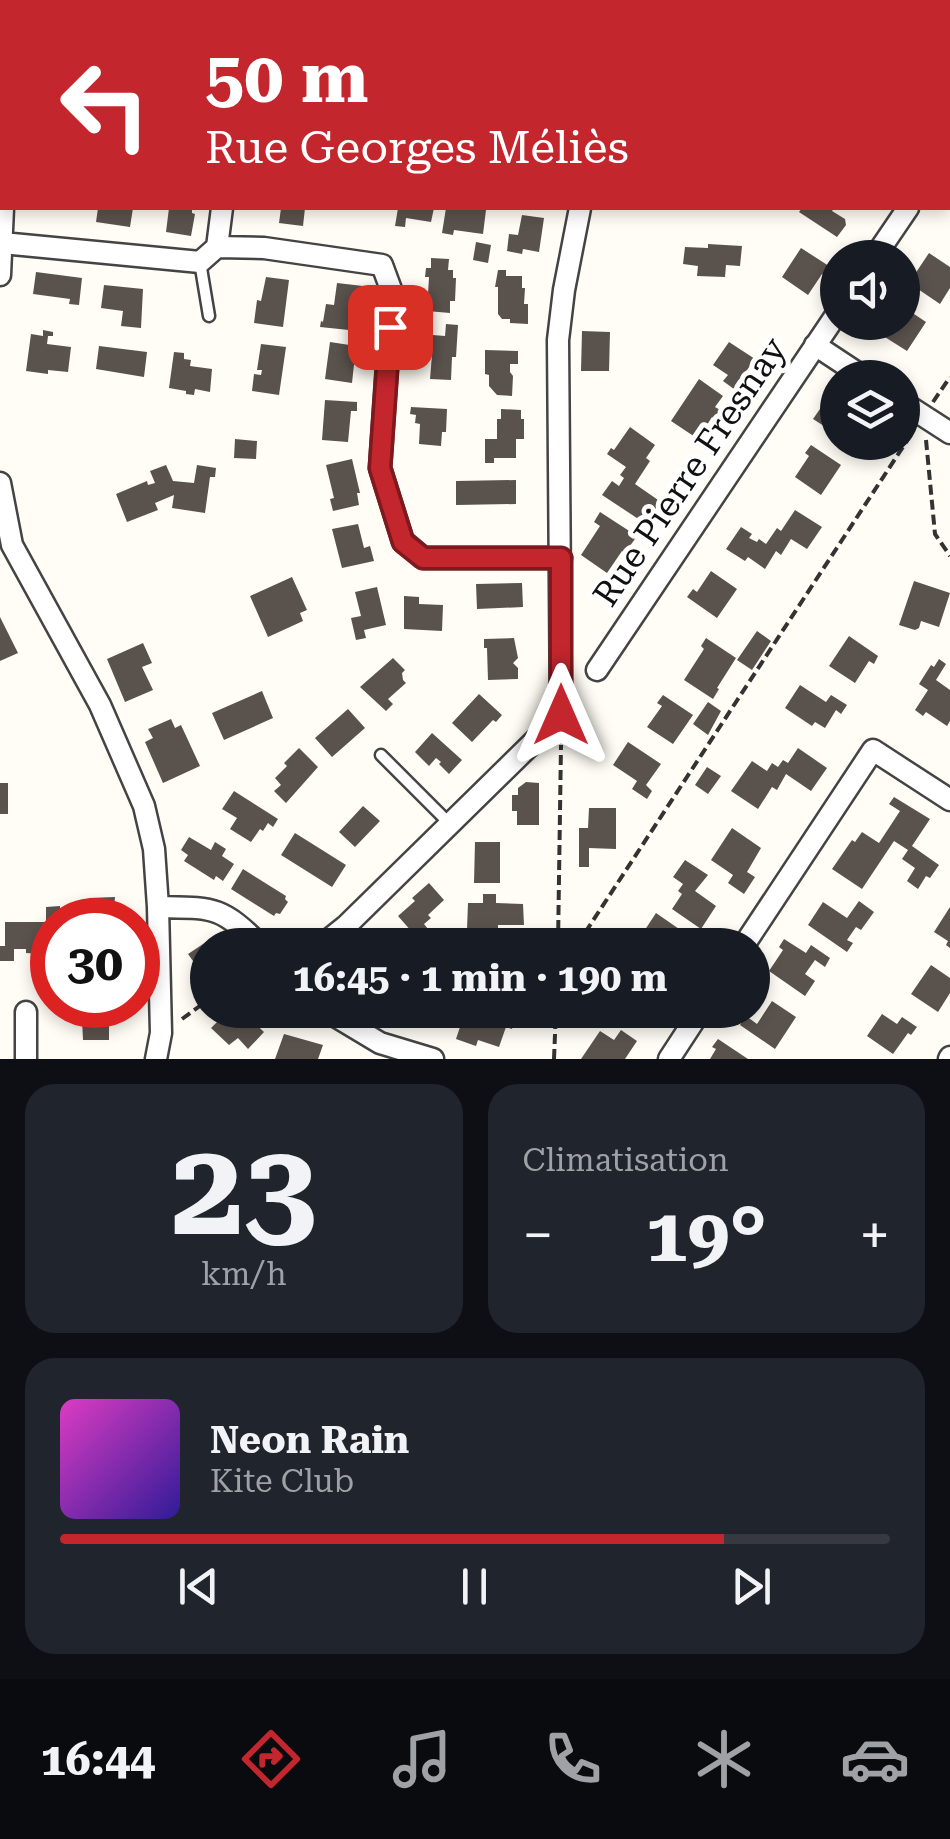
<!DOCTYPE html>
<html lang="fr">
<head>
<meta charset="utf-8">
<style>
	:root { --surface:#171b24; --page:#20242c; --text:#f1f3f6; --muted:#9ea1a6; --line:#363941; --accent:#c4262e }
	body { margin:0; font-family:"Roboto Serif",serif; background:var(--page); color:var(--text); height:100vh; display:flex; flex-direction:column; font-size:38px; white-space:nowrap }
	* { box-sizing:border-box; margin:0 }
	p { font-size:32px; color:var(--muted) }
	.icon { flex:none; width:55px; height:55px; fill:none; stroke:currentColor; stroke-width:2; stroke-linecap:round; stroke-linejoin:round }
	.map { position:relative; height:1059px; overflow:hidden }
	.sheet { display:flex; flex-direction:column; gap:25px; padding:25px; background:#0d0f14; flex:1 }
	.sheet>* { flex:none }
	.banner { position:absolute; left:0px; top:0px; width:950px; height:210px; box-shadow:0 5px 15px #0003; background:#c4262e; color:#fff; overflow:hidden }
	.fabs { position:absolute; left:820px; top:240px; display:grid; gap:20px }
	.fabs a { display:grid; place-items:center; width:100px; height:100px; border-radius:50%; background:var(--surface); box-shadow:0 5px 15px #0003; font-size:50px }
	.speed { position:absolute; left:30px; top:898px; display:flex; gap:20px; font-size:50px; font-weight:700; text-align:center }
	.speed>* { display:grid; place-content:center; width:130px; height:130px; border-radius:50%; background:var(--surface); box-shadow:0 5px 15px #0003; line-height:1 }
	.speed .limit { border:15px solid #d22; background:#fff; color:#111 }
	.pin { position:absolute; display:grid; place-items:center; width:85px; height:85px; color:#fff; margin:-42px; border-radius:20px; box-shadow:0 5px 15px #0006 }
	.me { position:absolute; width:110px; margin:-55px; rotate:0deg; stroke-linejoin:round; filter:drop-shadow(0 0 8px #0008) }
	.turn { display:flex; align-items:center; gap:35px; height:210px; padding:0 40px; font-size:45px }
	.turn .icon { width:130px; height:130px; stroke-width:2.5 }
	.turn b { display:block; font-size:70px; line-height:85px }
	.big { font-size:75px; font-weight:700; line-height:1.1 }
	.sheet .widget { flex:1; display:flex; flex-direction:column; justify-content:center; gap:15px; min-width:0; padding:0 35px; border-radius:30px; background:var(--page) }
	.sheet .dial { align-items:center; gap:0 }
	.dial b { font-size:130px; line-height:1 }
	.song { display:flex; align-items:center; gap:30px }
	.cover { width:120px; height:120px; border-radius:15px; background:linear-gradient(135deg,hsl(310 70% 55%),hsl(250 70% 35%)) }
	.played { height:10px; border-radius:5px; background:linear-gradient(90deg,var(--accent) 80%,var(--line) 80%) }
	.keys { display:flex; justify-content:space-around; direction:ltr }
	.heat { display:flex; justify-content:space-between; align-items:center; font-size:55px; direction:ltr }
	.sheet .tiles { flex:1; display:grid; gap:25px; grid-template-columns:1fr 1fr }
	.widget:last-child { grid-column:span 2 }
	.trip { position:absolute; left:190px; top:928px; width:580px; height:100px; border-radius:50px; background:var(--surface); box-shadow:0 5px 15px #0003; font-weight:700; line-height:100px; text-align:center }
	.tab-bar { display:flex; height:160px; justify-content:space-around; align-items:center; background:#090b0e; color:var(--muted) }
	.tab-bar .icon { width:70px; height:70px }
	.tab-bar .active { color:var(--accent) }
	.tab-bar b { font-size:45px; color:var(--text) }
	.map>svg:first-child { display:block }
	.green { fill:#d5ebbd }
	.building { fill:#5a524d }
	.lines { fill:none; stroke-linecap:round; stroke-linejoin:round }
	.lane-casing { stroke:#444; stroke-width:15 }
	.street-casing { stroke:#444; stroke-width:25 }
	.secondary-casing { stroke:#333; stroke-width:32 }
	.path { stroke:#333; stroke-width:4; stroke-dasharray:10 5; stroke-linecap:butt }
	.lane { stroke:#fff; stroke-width:10 }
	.street { stroke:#fff; stroke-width:20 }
	.secondary { stroke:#fff6b0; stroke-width:28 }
	.route-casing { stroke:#7f191e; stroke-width:25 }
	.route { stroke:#c4262e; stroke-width:18 }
	.labels { text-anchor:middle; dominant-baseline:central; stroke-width:10; stroke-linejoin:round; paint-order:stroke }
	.street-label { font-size:35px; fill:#111; stroke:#fff }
</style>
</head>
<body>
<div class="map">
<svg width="950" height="1059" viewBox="0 0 950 1059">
	<rect width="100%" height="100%" fill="#fffdf5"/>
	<path class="green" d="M 655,0 L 950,0 L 950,138 L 948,138 L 948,2 L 654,2 Z"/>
	<path class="building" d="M 98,208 L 133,208 L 130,227 L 96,222 Z
		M 169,208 L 192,208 L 192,213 L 195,214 L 191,236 L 166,232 Z
		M 281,208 L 305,208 L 303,226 L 279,223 Z
		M 398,208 L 434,208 L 431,222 L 406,218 L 405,227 L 395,226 Z
		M 446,208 L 486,210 L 483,234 L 454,230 L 453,235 L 442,233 Z
		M 802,208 L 834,208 L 832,211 L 845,219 L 846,225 L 837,237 L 799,212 Z
		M 522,215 L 544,218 L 539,252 L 523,249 L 522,254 L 507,251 L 509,234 L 518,235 Z
		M 476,242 L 491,245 L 488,263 L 473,260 Z
		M 708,244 L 742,246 L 740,266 L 726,265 L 725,277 L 697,276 L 698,266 L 683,264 L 685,247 L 708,248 Z
		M 801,248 L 832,268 L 827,277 L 822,274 L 808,295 L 782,277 Z
		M 929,253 L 950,267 L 950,288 L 940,304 L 909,283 Z
		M 431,258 L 449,259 L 448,270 L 453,270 L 453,278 L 456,278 L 455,301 L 450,301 L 450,313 L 427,311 L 429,277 L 425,277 L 426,268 L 431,268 Z
		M 498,270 L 506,270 L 506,276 L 522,276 L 522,288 L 525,288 L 524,304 L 528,304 L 528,324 L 510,323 L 510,319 L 502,319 L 498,314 L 498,287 L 495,287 Z
		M 36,272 L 82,278 L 79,305 L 69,304 L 70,299 L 33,294 Z
		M 266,277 L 289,280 L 283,327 L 254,323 L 257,300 L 261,301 Z
		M 337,283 L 363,286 L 359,322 L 352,321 L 349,330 L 320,327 L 321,321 L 323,322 L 326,304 L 334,305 Z
		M 104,285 L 143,289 L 141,328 L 121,326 L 123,311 L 101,308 Z
		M 902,306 L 926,322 L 907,351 L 880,334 L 886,326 L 882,322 L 902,322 Z
		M 446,324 L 458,325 L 456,357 L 452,357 L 451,380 L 430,379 L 432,355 L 425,354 L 426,345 L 420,344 L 420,334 L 445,336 Z
		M 43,330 L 53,332 L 53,336 L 48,336 L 47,344 L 71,347 L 68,372 L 48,370 L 48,374 L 26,371 L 31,334 L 43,336 Z
		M 582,331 L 610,332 L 609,371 L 581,371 Z
		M 330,342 L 356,346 L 352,383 L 325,379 Z
		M 729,342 L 755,359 L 739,381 L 744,384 L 738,392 L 723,381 L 728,375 L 713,365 Z
		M 261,344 L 286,347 L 279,395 L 252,391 L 254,374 L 261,375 L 262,370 L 257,370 Z
		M 99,346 L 147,352 L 144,377 L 96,369 Z
		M 485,350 L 518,351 L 518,364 L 510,364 L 510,372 L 513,376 L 512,396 L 497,395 L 489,386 L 489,375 L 485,374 Z
		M 174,352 L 184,353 L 184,359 L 191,360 L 190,366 L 212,369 L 210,392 L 195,389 L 194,395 L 186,394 L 186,391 L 169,388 Z
		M 699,379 L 723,396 L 715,407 L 722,411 L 716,420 L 712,417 L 698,439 L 671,421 Z
		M 829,396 L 838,401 L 838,435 L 813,419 Z
		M 325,400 L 357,402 L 357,411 L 351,411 L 348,442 L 322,440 Z
		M 411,407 L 447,409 L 446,432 L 442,432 L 441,446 L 419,444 L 420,424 L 415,423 L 416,415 L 410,414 Z
		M 501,409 L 521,410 L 521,419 L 524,419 L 524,439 L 516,439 L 516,458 L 494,458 L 494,463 L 485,463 L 485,439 L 497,439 L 497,419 L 501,419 Z
		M 630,427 L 655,445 L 646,458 L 650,461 L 635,484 L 661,502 L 646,524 L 602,495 L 612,481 L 619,486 L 624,478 L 620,475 L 626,467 L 607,454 L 611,448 L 614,450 Z
		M 235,439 L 257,441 L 256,459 L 234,458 Z
		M 811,445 L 841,465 L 821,495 L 795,477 L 809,456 L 805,453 Z
		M 352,459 L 360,493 L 357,493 L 359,505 L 333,511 L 330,499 L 334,498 L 326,465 Z
		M 166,465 L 173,481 L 194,483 L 197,465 L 216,468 L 215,477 L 210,477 L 205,513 L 172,508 L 174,495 L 155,503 L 158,510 L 127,522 L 116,494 L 147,481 L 148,485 L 155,483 L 150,471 Z
		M 516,480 L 516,504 L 456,505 L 456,481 Z
		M 795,510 L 822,527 L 807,549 L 791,539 L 781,555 L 776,551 L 765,569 L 748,557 L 745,561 L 726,549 L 741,527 L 752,534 L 749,538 L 757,542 L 759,539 L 766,544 L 777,528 L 781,531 Z
		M 600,512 L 637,536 L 625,553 L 622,551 L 607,573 L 581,555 L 600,526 L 594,522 Z
		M 358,524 L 364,548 L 370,546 L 374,561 L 342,568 L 332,529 Z
		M 711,571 L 737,589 L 717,618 L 687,597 L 693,589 L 697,592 Z
		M 292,577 L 307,610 L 300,613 L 303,621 L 268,637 L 250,596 Z
		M 914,581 L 950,593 L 939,627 L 921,621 L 919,628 L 915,630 L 899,625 Z
		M 522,583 L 523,607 L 477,609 L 476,584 Z
		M 377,587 L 386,625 L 364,630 L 366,638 L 356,640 L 351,618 L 361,616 L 355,592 Z
		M 404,596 L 419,597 L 419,604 L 443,605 L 442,631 L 404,629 Z
		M 0,617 L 18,653 L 0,661 Z
		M 757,631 L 771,641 L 752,670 L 737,660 Z
		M 849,636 L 878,656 L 874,664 L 869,661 L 855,683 L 829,666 Z
		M 514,638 L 518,658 L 513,663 L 518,668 L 518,679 L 488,680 L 487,648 L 484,648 L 484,639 Z
		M 706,638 L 736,658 L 717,688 L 719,689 L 713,699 L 684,680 L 704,649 L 701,646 Z
		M 143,643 L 152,663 L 142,667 L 153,690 L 125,702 L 107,659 Z
		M 393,658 L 405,670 L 402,673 L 403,680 L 406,683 L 388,699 L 393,704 L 386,711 L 360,687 Z
		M 939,659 L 946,664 L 936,680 L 950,690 L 950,721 L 947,726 L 926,712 L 923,716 L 915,710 L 928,690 L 919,684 L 931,665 L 934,667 Z
		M 800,685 L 826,702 L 831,695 L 847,705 L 841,714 L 836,710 L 825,728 L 815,722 L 812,726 L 785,708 Z
		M 262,691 L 273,718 L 224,740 L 212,713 Z
		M 479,694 L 502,715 L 496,722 L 493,720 L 472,742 L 452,723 Z
		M 663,695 L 693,715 L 673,744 L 647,727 L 662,706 L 657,703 Z
		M 708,702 L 721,711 L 708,735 L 693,724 Z
		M 348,709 L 365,728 L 332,757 L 315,738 Z
		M 171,719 L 175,728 L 181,725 L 200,766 L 163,783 L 145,742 L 153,738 L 148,729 Z
		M 432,733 L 462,760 L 449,774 L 439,764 L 441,762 L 436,758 L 429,766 L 415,752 Z
		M 628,742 L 661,764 L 646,785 L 652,791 L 647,799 L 632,789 L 637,781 L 613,765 Z
		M 299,748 L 318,767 L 286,803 L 274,791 L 281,785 L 275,778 L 287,766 L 284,763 Z
		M 798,748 L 827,768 L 811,791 L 786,774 L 777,790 L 772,787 L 758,809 L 731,791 L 752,761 L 767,771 L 772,763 L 778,767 L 783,760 L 788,763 Z
		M 707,767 L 721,776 L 708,794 L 695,785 Z
		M 526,782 L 539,783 L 539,825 L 517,825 L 517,811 L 512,811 L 512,795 L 518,795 L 518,788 Z
		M 0,783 L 8,783 L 8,814 L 0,814 Z
		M 234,791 L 278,819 L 273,827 L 268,823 L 263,831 L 260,829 L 251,842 L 230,829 L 237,818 L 222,809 Z
		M 894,797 L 930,819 L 912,846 L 939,865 L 930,878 L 926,876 L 918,889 L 907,881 L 915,868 L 902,859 L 908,850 L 894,841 L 862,889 L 832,869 L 852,840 L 855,842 L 862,832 L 879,843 L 900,811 L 889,804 Z
		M 363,806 L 380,821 L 355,847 L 339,832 Z
		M 589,808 L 616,808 L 616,849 L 589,848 L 589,867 L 579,867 L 579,828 L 588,828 Z
		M 732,828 L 761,848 L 747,872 L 755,877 L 744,894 L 728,883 L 733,875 L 711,860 Z
		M 295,833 L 346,865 L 332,887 L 281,855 Z
		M 189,837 L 211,850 L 215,842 L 226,849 L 222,856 L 234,864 L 223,881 L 216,876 L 214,880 L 184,861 L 188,855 L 181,850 Z
		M 475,842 L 500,842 L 500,883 L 474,883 Z
		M 685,860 L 708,875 L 695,891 L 716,906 L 701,929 L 672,909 L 682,894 L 678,891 L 683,884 L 673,877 Z
		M 243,869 L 286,896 L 285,899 L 288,902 L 280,914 L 276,913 L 274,916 L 231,889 Z
		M 429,883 L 444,900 L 428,915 L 431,918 L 424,924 L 432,934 L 417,945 L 409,935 L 412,932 L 398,916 L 415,901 L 412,898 Z
		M 483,894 L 496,894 L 496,903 L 523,904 L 524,925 L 498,925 L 498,929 L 467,929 L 468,903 L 483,903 Z
		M 115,897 L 113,920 L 89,920 L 89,898 Z
		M 859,901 L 874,912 L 861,930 L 856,927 L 847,940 L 853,943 L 847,952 L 808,925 L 823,902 L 847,918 Z
		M 60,906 L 60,920 L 52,920 L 52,955 L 26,953 L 26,949 L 14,949 L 14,961 L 0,961 L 0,946 L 5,946 L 5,922 L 46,922 L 46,907 Z
		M 950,907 L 950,948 L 946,945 L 948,941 L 934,932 Z
		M 656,913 L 682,931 L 676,940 L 680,942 L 678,945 L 635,945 Z
		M 784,939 L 806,953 L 811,945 L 830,958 L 825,967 L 815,960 L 805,974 L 815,981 L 805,996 L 769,971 L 783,950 L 779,947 Z
		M 209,940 L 212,945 L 208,945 L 208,982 L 188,954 Z
		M 931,965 L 950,978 L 950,993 L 938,1012 L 911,994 Z
		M 772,1001 L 796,1017 L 775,1049 L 740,1025 L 746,1016 L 757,1024 Z
		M 86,1005 L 117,1005 L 117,1011 L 109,1012 L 109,1040 L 83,1040 L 82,1019 L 86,1019 Z
		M 229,1010 L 241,1010 L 264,1032 L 248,1049 L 238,1038 L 229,1045 L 211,1028 Z
		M 465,1012 L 491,1022 L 494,1014 L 517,1014 L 512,1029 L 506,1027 L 499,1047 L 478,1040 L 476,1046 L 456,1039 Z
		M 882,1014 L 897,1024 L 902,1017 L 917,1027 L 911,1035 L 908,1033 L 893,1054 L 867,1036 Z
		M 621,1030 L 637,1041 L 625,1059 L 581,1059 L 600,1031 L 614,1040 Z
		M 284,1034 L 323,1045 L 318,1059 L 275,1059 Z
		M 718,1039 L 748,1059 L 710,1059 L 716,1049 L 712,1047 Z"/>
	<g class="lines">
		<g class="lane-casing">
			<path id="lane" d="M 536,2 L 541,2
				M 200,262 L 209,316
				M 381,755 L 450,824"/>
		</g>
		<g class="street-casing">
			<path id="street" d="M 7,2 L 7,0
				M 628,2 L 629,0
				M 2,243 L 200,262 L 217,247 L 222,208
				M 217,247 L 264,248 L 382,265 L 392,292 L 380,468 L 403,541 L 423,558 L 561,558
				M 874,258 L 908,208
				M 0,275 L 3,208
				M 815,345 L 865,378
				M 902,402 L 950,433
				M 0,483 L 12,545 L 100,705 L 144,806 L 154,849 L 158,907 L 161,1033 L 156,1059
				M 597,670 L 838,312
				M 158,907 C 212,908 220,905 260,945
				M 322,945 L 347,925 L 561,715 L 558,340 L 564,290 L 580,208
				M 744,945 L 873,750 L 950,800
				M 325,1010 L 380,1043 L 433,1059
				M 26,1059 L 26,1012
				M 669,1059 L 701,1010
				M 949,1059 L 950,1057"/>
		</g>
		<g class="secondary-casing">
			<path id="secondary" d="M 0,27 L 2,27
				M 948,164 L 950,165"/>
		</g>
		<path class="path" d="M 933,402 L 950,377
			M 926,440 L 935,534 L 950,556
			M 558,945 L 561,745
			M 577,945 L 914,430
			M 182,1019 L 208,1000
			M 554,1059 L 556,1010"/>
		<use href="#lane" class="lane"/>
		<use href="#street" class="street"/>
		<use href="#secondary" class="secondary"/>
	</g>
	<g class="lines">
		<g class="route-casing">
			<path id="route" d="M 390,327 L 380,468 L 403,542 L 423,558 L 561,558 L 561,715"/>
		</g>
		<use href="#route" class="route"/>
	</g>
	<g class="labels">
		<g class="street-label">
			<text transform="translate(690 472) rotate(-56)">Rue Pierre Fresnay</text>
		</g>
	</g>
</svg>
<div class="fabs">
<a><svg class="icon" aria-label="sound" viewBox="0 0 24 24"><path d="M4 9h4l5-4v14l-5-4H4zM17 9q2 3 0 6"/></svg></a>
<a><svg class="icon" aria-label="layers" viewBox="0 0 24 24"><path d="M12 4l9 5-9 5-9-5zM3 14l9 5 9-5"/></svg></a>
</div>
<div class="speed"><div class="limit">30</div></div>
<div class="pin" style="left:390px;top:327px;background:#d93025"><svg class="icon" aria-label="arrive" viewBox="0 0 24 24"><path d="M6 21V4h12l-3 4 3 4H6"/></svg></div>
<svg class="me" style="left:561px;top:715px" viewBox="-20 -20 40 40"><path d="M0-17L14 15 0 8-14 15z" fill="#c4262e" stroke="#fff" stroke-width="4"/></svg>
<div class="trip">16:45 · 1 min · 190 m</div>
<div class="banner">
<div class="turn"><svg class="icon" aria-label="left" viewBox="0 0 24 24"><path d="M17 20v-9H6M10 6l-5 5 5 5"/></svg><div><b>50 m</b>Rue Georges Méliès</div></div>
</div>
</div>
<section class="sheet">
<div class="tiles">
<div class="widget dial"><b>23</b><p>km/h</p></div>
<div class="widget"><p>Climatisation</p>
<div class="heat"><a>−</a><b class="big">19°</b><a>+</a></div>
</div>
<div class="widget">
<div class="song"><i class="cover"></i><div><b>Neon Rain</b><p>Kite Club</p></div></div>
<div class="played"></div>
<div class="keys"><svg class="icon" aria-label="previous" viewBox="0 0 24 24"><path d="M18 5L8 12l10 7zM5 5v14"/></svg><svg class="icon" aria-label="pause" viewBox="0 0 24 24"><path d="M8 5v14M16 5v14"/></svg><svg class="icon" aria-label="next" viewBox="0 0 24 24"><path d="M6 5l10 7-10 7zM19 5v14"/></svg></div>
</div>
</div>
</section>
<nav class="tab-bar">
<b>16:44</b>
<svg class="icon active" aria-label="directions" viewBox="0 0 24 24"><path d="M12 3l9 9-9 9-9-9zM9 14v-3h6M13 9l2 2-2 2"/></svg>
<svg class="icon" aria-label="music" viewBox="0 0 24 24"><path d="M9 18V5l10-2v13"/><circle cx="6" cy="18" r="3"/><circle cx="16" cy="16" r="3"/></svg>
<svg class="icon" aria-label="phone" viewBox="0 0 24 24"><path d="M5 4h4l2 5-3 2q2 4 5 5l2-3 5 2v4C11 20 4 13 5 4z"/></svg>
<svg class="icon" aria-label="climate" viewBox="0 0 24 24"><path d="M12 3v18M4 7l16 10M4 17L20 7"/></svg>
<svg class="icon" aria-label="car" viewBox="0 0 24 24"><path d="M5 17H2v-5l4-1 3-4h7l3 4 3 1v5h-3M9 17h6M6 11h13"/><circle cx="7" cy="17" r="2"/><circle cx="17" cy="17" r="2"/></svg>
</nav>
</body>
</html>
